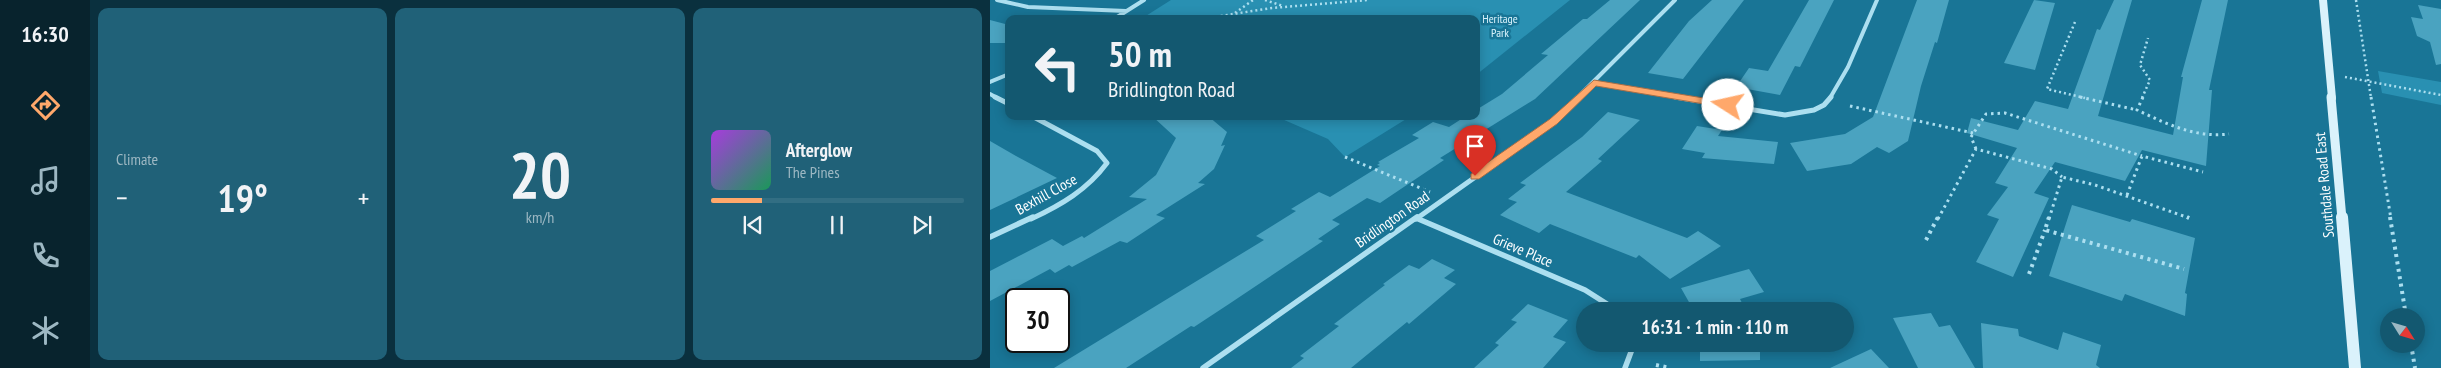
<!DOCTYPE html>
<html lang="en">
<head>
<meta charset="utf-8">
<style>
	:root { --surface:#135870; --page:#206178; --text:#f1f3f6; --muted:#9db8c3; --line:#326e83; --accent:#ffa86b }
	body { margin:0; font-family:"PT Sans Narrow",sans-serif; background:var(--page); color:var(--text); height:100vh; display:flex; flex-direction:column; font-size:19px; white-space:nowrap }
	* { box-sizing:border-box; margin:0 }
	p { font-size:16px; color:var(--muted) }
	.icon { flex:none; width:28px; height:28px; fill:none; stroke:currentColor; stroke-width:2; stroke-linecap:round; stroke-linejoin:round }
	.map { position:relative; flex:1; overflow:hidden }
	.panel { display:flex; flex-direction:column; gap:8px; padding:8px; background:#0a303e; width:900px }
	.panel>* { flex:none }
	.banner { position:absolute; left:15px; top:15px; width:475px; height:105px; border-radius:10px; box-shadow:0 2px 12px #0003; background:#135870; color:var(--text); overflow:hidden }
	.needle { width:32px; rotate:127deg }
	.fabs { position:absolute; left:1390px; top:308px; display:grid; gap:10px }
	.fabs a { display:grid; place-items:center; width:45px; height:45px; border-radius:50%; background:var(--surface); box-shadow:0 2px 12px #0003; font-size:25px }
	.speed { position:absolute; left:15px; top:288px; display:flex; gap:10px; font-size:25px; font-weight:700; text-align:center }
	.speed>* { display:grid; place-content:center; width:65px; height:65px; border-radius:50%; background:var(--surface); box-shadow:0 2px 12px #0003; line-height:1 }
	.speed .limit { border:2px solid #111; border-radius:8px; background:#fff; color:#111 }
	.pin { position:absolute; display:grid; place-items:center; width:42px; height:42px; color:#fff; margin:-51px -21px; border-radius:50% 50% 50% 0; rotate:-45deg; box-shadow:0 0 5px #0007 }
	.pin .icon { rotate:45deg }
	.me { position:absolute; width:55px; margin:-28px; rotate:280deg; stroke-linejoin:round; filter:drop-shadow(0 0 4px #0008) }
	.turn { display:flex; align-items:center; gap:18px; height:105px; padding:0 20px; font-size:22px }
	.turn .icon { width:65px; height:65px; stroke-width:2.5 }
	.turn b { display:block; font-size:35px; line-height:42px }
	.big { font-size:38px; font-weight:700; line-height:1.1 }
	.panel .widget { flex:1; display:flex; flex-direction:column; justify-content:center; gap:8px; min-width:0; padding:0 18px; border-radius:10px; background:var(--page) }
	.panel .dial { align-items:center; gap:0 }
	.dial b { font-size:65px; line-height:1 }
	.song { display:flex; align-items:center; gap:15px }
	.cover { width:60px; height:60px; border-radius:8px; background:linear-gradient(135deg,hsl(280 70% 55%),hsl(150 70% 35%)) }
	.played { height:5px; border-radius:2px; background:linear-gradient(90deg,var(--accent) 20%,var(--line) 20%) }
	.keys { display:flex; justify-content:space-around; direction:ltr }
	.heat { display:flex; justify-content:space-between; align-items:center; font-size:28px; direction:ltr }
	.panel .tiles { flex:1; display:grid; gap:8px; grid-template-columns:repeat(3,1fr) }
	.trip { position:absolute; left:586px; top:302px; width:278px; height:50px; border-radius:25px; background:var(--surface); box-shadow:0 2px 12px #0003; font-weight:700; line-height:50px; text-align:center }
	main { display:flex; flex:1; min-height:0 }
	.tab-bar { display:flex; flex-direction:column; width:90px; justify-content:space-around; align-items:center; background:#08232d; color:var(--muted) }
	.tab-bar .icon { width:35px; height:35px }
	.tab-bar .on { color:var(--accent) }
	.tab-bar b { font-size:22px; color:var(--text) }
	.map>svg:first-child { display:block }
	.green { fill:#2990b2 }
	.building { fill:#4aa3c0 }
	.lines { fill:none; stroke-linecap:round; stroke-linejoin:round }
	.path-far2 { stroke:#acdff0; stroke-width:2.5; stroke-dasharray:2 3; stroke-linecap:butt }
	.path-far1 { stroke:#acdff0; stroke-width:3; stroke-dasharray:2.5 4; stroke-linecap:butt }
	.path { stroke:#acdff0; stroke-width:4; stroke-dasharray:3 4.5; stroke-linecap:butt }
	.minor-far2 { stroke:#acdff0; stroke-width:4 }
	.minor-far1 { stroke:#acdff0; stroke-width:5 }
	.minor { stroke:#acdff0; stroke-width:5.5 }
	.secondary-far2 { stroke:#daf2fb; stroke-width:8 }
	.secondary-far1 { stroke:#daf2fb; stroke-width:9 }
	.secondary { stroke:#daf2fb; stroke-width:12 }
	.route { fill:#ffa86b; stroke:#a66d46 }
	.labels { text-anchor:middle; dominant-baseline:central; stroke-width:5; stroke-linejoin:round; paint-order:stroke }
	.far-park-label { font-size:12px; fill:#daf3fc; stroke:#197596 }
	.street-label { font-size:15px; fill:#fff; stroke:#197596 }
</style>
</head>
<body>
<main>
<nav class="tab-bar">
<b>16:30</b>
<svg class="icon on" aria-label="directions" viewBox="0 0 24 24"><path d="M12 3l9 9-9 9-9-9zM9 14v-3h6M13 9l2 2-2 2"/></svg>
<svg class="icon" aria-label="music" viewBox="0 0 24 24"><path d="M9 18V5l10-2v13"/><circle cx="6" cy="18" r="3"/><circle cx="16" cy="16" r="3"/></svg>
<svg class="icon" aria-label="phone" viewBox="0 0 24 24"><path d="M5 4h4l2 5-3 2q2 4 5 5l2-3 5 2v4C11 20 4 13 5 4z"/></svg>
<svg class="icon" aria-label="climate" viewBox="0 0 24 24"><path d="M12 3v18M4 7l16 10M4 17L20 7"/></svg>
</nav>
<section class="panel">
<div class="tiles">
<div class="widget"><p>Climate</p>
<div class="heat"><a>−</a><b class="big">19°</b><a>+</a></div>
</div>
<div class="widget dial"><b>20</b><p>km/h</p></div>
<div class="widget">
<div class="song"><i class="cover"></i><div><b>Afterglow</b><p>The Pines</p></div></div>
<div class="played"></div>
<div class="keys"><svg class="icon" aria-label="previous" viewBox="0 0 24 24"><path d="M18 5L8 12l10 7zM5 5v14"/></svg><svg class="icon" aria-label="pause" viewBox="0 0 24 24"><path d="M8 5v14M16 5v14"/></svg><svg class="icon" aria-label="next" viewBox="0 0 24 24"><path d="M6 5l10 7-10 7zM19 5v14"/></svg></div>
</div>
</div>
</section>
<div class="map">
<svg width="1451" height="368" viewBox="0 0 1451 368">
	<rect width="100%" height="100%" fill="#197596"/>
	<path class="green" d="M 181,0 L 580,0 L 486,75 L 486,19 L 151,19 Z
		M 1388,71 L 1451,82 L 1451,105 L 1392,93 Z
		M 285,116 L 421,116 L 355,157 L 338,139 Z"/>
	<path class="building" d="M 620,0 L 650,0 L 545,99 L 450,158 L 454,160 L 390,203 L 377,198 L 342,220 L 350,224 L 328,239 L 333,241 L 239,304 L 204,327 L 201,326 L 136,368 L 64,368 L 274,240 L 266,236 L 306,211 L 301,209 L 329,192 L 340,197 L 390,166 L 387,165 L 390,163 L 388,162 L 429,138 L 422,135 L 443,122 L 459,127 L 476,116 L 486,116 L 486,110 L 512,94 L 558,55 L 551,54 L 593,19 L 597,19 Z
		M 722,0 L 754,0 L 693,79 L 658,73 L 699,21 Z
		M 819,0 L 844,0 L 810,67 L 805,66 L 790,95 L 746,87 L 759,68 L 778,71 Z
		M 927,0 L 959,0 L 947,43 L 945,42 L 931,86 L 918,141 L 899,153 L 887,147 L 861,164 L 817,171 L 800,143 L 855,134 L 883,117 Z
		M 1044,0 L 1065,3 L 1045,70 L 1014,63 Z
		M 1124,0 L 1142,0 L 1108,116 L 1183,135 L 1193,77 L 1191,77 L 1212,0 L 1238,0 L 1219,90 L 1222,90 L 1216,166 L 1152,150 L 1135,181 L 1065,162 L 1044,193 L 1059,198 L 1023,277 L 986,262 L 1009,219 L 997,215 L 1018,187 L 1005,183 L 1027,148 L 977,133 L 981,118 L 1028,130 L 1045,101 L 1078,109 L 1107,29 L 1110,30 Z
		M 1428,5 L 1451,9 L 1451,64 L 1446,65 L 1440,42 L 1427,36 L 1421,17 L 1433,19 Z
		M 0,20 L 19,25 L 19,43 L 0,43 Z
		M 618,112 L 650,120 L 608,159 L 612,161 L 576,192 L 697,238 L 708,231 L 731,246 L 680,279 L 649,255 L 646,258 L 560,224 L 549,233 L 510,215 L 527,202 L 518,199 L 536,185 L 530,183 L 592,137 Z
		M 162,116 L 218,116 L 237,132 L 231,146 L 235,145 L 224,169 L 208,183 L 215,184 L 166,215 L 175,218 L 137,243 L 130,241 L 82,267 L 79,265 L 65,273 L 60,269 L 0,301 L 0,271 L 62,239 L 73,246 L 92,236 L 94,238 L 157,199 L 139,197 L 166,175 L 186,138 Z
		M 707,126 L 732,130 L 728,136 L 788,142 L 784,164 L 712,158 L 715,153 L 692,149 Z
		M 0,141 L 26,156 L 67,178 L 0,210 Z
		M 1082,205 L 1140,222 L 1142,219 L 1205,238 L 1195,293 L 1197,294 L 1195,316 L 1135,294 L 1132,301 L 1059,276 Z
		M 442,259 L 465,270 L 454,278 L 466,284 L 419,324 L 417,322 L 361,368 L 301,368 L 314,358 L 310,356 L 349,326 L 344,324 L 395,285 L 393,284 L 419,265 L 429,269 Z
		M 759,269 L 774,292 L 750,299 L 752,303 L 725,311 L 704,311 L 691,288 Z
		M 538,304 L 578,320 L 563,337 L 576,342 L 553,368 L 484,368 L 509,345 L 505,343 L 527,322 L 521,320 Z
		M 941,313 L 949,327 L 960,325 L 985,368 L 928,368 L 903,318 Z
		M 991,323 L 1028,329 L 1029,336 L 1068,350 L 1073,332 L 1111,345 L 1106,365 L 1110,368 L 993,368 Z
		M 710,344 L 770,344 L 770,360 L 710,361 Z
		M 881,349 L 899,368 L 840,368 Z"/>
	<g class="lines">
		<path class="path-far2" d="M 275,0 L 293,6
			M 1366,0 L 1381,98
			M 245,13 L 263,0
			M 211,19 L 282,8 L 378,0
			M 1085,22 L 1057,89 L 1095,98
			M 1355,77 L 1451,95
			M 1152,98 L 1160,80 L 1150,65 L 1158,38"/>
		<path class="path-far1" d="M 1090,97 L 1147,110
			M 1153,97 L 1147,110 C 1177,124 1205,138 1239,134
			M 1381,97 L 1401,219
			M 860,106 L 983,133
			M 986,149 L 981,137 L 996,114 L 1015,113 L 1152,156
			M 355,157 L 440,192
			M 1137,195 L 1152,156 L 1213,172
			M 948,219 L 986,149 L 1062,169 L 1072,177
			M 1059,219 L 1072,177 L 1105,185 L 1199,218"/>
		<path class="path" d="M 1059,217 L 1055,230 L 1194,269
			M 1197,217 L 1199,218
			M 1400,217 L 1416,316
			M 936,240 L 948,217
			M 1039,274 L 1055,230
			M 1421,344 L 1425,368
			M 666,365 L 680,368"/>
		<path class="minor-far2" d="M 7,0 L 38,7 L 136,11
			M 124,19 L 154,0
			M 0,82 L 19,74
			M 604,83 L 693,98
			M 0,94 L 7,98
			M 587,98 L 685,0
			M 840,98 L 858,67 L 887,0"/>
		<path class="minor-far1" d="M 5,97 L 19,104
			M 685,97 L 795,115 L 824,110 L 834,105 L 841,97
			M 41,219 C 71,205 97,190 117,163 L 107,151 L 42,116
			M 426,219 L 563,122 L 588,97"/>
		<path class="minor" d="M 426,218 L 595,290 L 628,311
			M 0,237 L 43,217
			M 213,368 L 427,217
			M 635,368 L 644,344"/>
		<path class="secondary-far2" d="M 1333,0 L 1342,98"/>
		<path class="secondary-far1" d="M 1341,97 L 1352,219"/>
		<path class="secondary" d="M 1352,217 L 1365,368"/>
	</g>
	<path class="route" d="M 604,80 L 738,102 L 743,105 L 738,108 L 606,86 L 567,124 L 489,179 L 481,179 L 481,174 L 560,119 Z"/>
	<g class="labels">
		<g class="far-park-label">
			<text x="510" y="18">Heritage<tspan x="510" dy="14">Park</tspan></text>
		</g>
		<g class="street-label">
			<text transform="translate(1334 185) rotate(-95)">Southdale Road East</text>
			<text transform="translate(56 194) rotate(-29)">Bexhill Close</text>
			<text transform="translate(402 219) rotate(-35)">Bridlington Road</text>
			<text transform="translate(533 250) rotate(23)">Grieve Place</text>
		</g>
	</g>
</svg>
<div class="fabs">
<a><svg class="needle" viewBox="-14 -14 28 28"><path d="M0-13l5 13h-10z" fill="#e53935"/><path d="M0 13l5-13h-10z" fill="#9db8c3"/></svg></a>
</div>
<div class="speed"><div class="limit">30</div></div>
<div class="pin" style="left:485px;top:176px;background:#d93025"><svg class="icon" aria-label="arrive" viewBox="0 0 24 24"><path d="M6 21V4h12l-3 4 3 4H6"/></svg></div>
<svg class="me" style="left:738px;top:105px" viewBox="-20 -20 40 40"><circle r="19" fill="#fff"/><path d="M0-13L10 11 0 6-10 11z" fill="#ffa86b"/></svg>
<div class="trip">16:31 · 1 min · 110 m</div>
<div class="banner">
<div class="turn"><svg class="icon" aria-label="left" viewBox="0 0 24 24"><path d="M17 20v-9H6M10 6l-5 5 5 5"/></svg><div><b>50 m</b>Bridlington Road</div></div>
</div>
</div>
</main>
</body>
</html>
